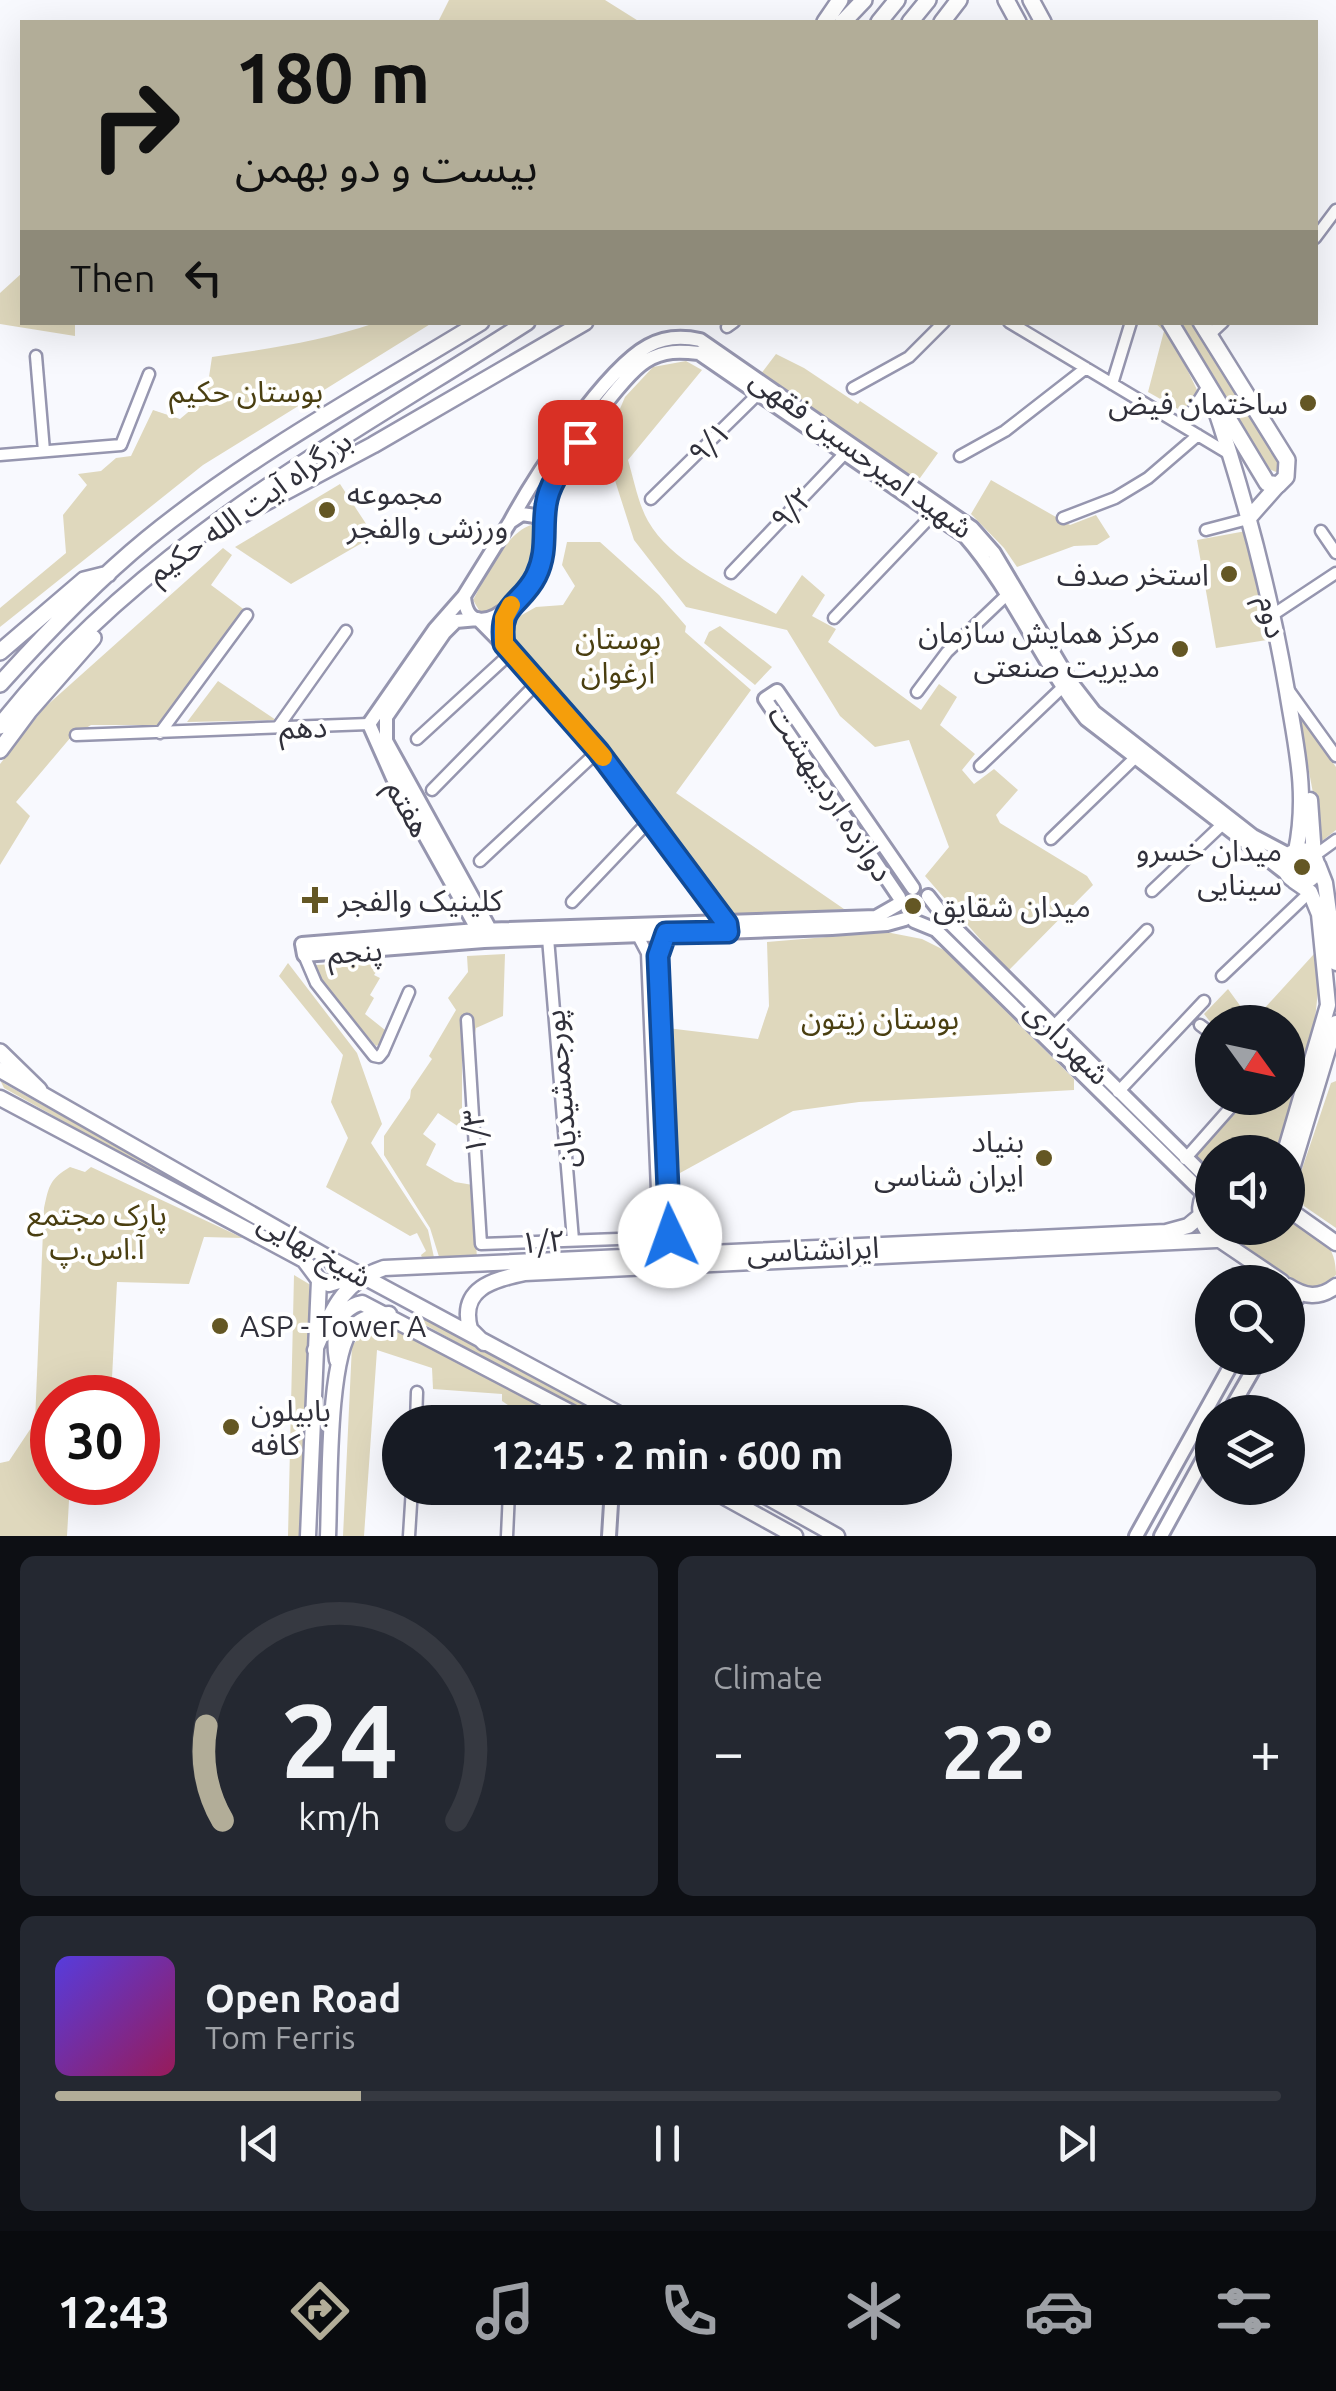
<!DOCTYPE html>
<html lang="en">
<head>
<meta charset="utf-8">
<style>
	:root { --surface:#171b24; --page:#242831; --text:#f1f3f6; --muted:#9ea1a6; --line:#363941; --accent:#b2ad98 }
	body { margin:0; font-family:Ubuntu,"Noto Sans Arabic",sans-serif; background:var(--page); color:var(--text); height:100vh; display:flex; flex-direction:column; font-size:38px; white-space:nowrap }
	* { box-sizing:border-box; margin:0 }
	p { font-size:32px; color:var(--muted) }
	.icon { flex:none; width:55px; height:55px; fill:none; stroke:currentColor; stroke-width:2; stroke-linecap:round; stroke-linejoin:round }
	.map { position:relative; height:1536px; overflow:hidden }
	.details { display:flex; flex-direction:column; gap:20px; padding:20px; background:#0d0f14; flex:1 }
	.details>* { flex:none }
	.guide { position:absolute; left:20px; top:20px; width:1298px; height:305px; border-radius:0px; box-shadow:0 10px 40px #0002; background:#b2ad98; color:#111; overflow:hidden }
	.needle { width:65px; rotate:123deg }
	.fabs { position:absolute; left:1195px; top:1005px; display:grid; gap:20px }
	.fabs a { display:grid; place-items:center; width:110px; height:110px; border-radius:50%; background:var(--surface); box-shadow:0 10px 40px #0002; font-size:50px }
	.speed { position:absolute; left:30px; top:1375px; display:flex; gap:20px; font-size:50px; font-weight:700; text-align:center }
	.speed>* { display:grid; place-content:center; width:130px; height:130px; border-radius:50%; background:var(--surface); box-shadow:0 10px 40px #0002; line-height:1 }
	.speed .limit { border:15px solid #d22; background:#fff; color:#111 }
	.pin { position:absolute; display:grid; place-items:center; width:85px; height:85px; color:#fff; margin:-42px; border-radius:20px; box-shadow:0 5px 15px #0006 }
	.me { position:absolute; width:110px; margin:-55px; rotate:357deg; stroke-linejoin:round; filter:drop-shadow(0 0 8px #0008) }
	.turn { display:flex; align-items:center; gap:35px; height:210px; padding:0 50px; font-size:45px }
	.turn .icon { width:130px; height:130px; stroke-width:2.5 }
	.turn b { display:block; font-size:70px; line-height:85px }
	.then { display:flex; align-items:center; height:95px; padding:0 50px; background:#0003; gap:20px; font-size:38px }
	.big { font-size:75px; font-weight:700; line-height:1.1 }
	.details .widget { flex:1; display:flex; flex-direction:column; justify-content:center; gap:15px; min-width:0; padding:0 35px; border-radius:15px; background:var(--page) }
	.details .dial { align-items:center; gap:0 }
	.dial svg { height:260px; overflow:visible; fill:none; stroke:var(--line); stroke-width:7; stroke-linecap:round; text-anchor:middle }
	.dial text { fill:var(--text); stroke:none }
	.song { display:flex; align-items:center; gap:30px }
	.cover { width:120px; height:120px; border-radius:15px; background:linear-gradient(135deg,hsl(250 70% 55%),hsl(330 70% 35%)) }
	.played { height:10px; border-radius:5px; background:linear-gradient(90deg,var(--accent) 25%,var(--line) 25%) }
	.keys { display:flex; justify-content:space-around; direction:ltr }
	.heat { display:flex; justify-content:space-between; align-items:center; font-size:55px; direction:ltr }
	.details .tiles { flex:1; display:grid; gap:20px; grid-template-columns:1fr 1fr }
	.widget:last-child { grid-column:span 2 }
	.trip { position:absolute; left:382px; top:1405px; width:570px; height:100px; border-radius:50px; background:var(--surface); box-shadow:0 10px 40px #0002; font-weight:700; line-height:100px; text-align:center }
	.tab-bar { display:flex; height:160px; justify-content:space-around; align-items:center; background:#090b0e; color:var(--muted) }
	.tab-bar .icon { width:70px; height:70px }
	.tab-bar .selected { color:var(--accent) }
	.tab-bar b { font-size:45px; color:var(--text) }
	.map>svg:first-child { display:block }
	.green { fill:#dfd8bd }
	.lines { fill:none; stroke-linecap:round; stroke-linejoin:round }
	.minor-casing { stroke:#9696af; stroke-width:15 }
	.tertiary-casing { stroke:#9696af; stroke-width:18 }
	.secondary-casing { stroke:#9696af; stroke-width:19 }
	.primary-casing { stroke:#9696af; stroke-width:20 }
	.trunk-casing { stroke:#9696af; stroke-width:20 }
	.minor { stroke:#fff; stroke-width:10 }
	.tertiary { stroke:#fff; stroke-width:12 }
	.secondary { stroke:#fff; stroke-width:14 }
	.primary { stroke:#fff; stroke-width:15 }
	.trunk { stroke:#fff; stroke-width:15 }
	.route-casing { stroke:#114b97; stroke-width:25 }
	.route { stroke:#1a73e8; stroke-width:18 }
	.slow { stroke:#f59e0b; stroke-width:18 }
	.poi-dot { fill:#645724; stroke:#fff; stroke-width:4 }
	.labels { text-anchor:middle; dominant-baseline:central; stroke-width:8; stroke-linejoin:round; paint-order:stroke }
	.park-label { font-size:30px; fill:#4a3f11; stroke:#fff }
	.poi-label { font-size:30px; fill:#31313b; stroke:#fff; text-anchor:end }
	.street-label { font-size:30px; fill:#31313b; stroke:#fff }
</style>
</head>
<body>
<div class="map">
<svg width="1336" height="1536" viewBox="0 0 1336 1536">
	<rect width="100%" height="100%" fill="#f8f9fe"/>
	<path class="green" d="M 449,0 L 605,0 L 640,22 L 438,22 Z
		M 22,273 L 22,322 L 75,323 L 75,336 L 0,324 L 0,293 Z
		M 375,323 L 432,323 L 203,465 L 0,627 L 0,608 L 66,553 L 63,515 L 87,485 L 78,474 L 101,471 L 116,458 L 131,456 L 153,410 L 180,419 L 206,397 L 212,357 C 267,349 323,341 375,323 Z
		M 1155,323 L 1165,323 L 1198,392 L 1186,410 L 1178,409 L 1148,392 L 1164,331 Z
		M 1182,323 L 1191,323 L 1282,458 L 1282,469 L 1276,472 L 1264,467 Z
		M 776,354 L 804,368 L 858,404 L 860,401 L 938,453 L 920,478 L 911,478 L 760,375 Z
		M 686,361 L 702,370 L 628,460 C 634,480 638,503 648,521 C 673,565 733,588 776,614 L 802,575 L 825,595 L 812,616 L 836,629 L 828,642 L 921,710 L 939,684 L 957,697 L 940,725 L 975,754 L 962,770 L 974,784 L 994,769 L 1018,790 L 996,815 L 1000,823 L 1087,876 L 1093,885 L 1008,971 L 925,876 L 949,847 L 909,740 L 875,747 L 840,716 L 787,630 L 686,607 L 634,540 L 604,446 L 625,397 L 653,367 Z
		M 991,480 L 1070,525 L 1096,515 L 1110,537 L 1097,545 L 1074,546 L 1017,567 L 1004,548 L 971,514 Z
		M 340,484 L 374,536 L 291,584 L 235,547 Z
		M 531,525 L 537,530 C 542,563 514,608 480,612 L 473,600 C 486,576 505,534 531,525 Z
		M 1246,531 L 1267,640 L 1216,648 L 1197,540 Z
		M 567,542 L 600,542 L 659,595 L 686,626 L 685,632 L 751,690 L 676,793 L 844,909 L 731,918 L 641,791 L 513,639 L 513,620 L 536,607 L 563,605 L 575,586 L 562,565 Z
		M 223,548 L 232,555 L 211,585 L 246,611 L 162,725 L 91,725 L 71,737 L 16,802 L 30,816 L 0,865 L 0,764 L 44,708 Z
		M 720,626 L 772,667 L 755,685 L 704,643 L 709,632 Z
		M 218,681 L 276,720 L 187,722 Z
		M 1298,713 L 1336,767 L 1336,830 L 1322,841 Z
		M 886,932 L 922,939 L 944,950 L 1074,1079 L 1074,1090 L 859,1102 L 793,1111 L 680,1173 L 667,1028 L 758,1039 L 769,1006 L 767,942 Z
		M 505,954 L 503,1016 L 476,1028 L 473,1045 L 462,1049 L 462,1129 L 438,1113 L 423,1134 L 436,1144 L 426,1165 L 455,1182 L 473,1185 L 477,1260 L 440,1260 L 430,1228 L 384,1155 L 384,1136 L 410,1098 L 411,1090 L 432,1059 L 429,1056 L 456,1010 L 448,998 L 468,972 L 467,956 Z
		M 1314,954 L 1318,991 L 1314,1029 L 1276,1152 L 1212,1152 L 1212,1173 L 1194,1159 L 1249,1098 L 1288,1098 L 1288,1022 L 1212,1024 L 1204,1014 L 1228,989 L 1252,1022 Z
		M 383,962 L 374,975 L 380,978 L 370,995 L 374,998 L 365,1014 L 385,1030 L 380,1044 L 376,1046 L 322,985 L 315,965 Z
		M 288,963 L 357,1053 L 382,1124 L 371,1143 L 428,1230 L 435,1262 L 424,1263 L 421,1255 L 426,1251 L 417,1233 L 410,1236 L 326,1187 L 348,1138 L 331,1102 L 343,1055 L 279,976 Z
		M 0,1080 L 5,1084 L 279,1237 L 250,1226 L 4,1088 Z
		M 1336,1081 L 1336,1228 L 1304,1206 L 1296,1187 L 1331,1083 Z
		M 70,1167 L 85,1172 L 91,1167 L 243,1238 L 204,1237 L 189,1284 L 117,1282 L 111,1397 L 52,1398 L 52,1482 L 70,1483 L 67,1536 L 0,1536 L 0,1463 L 9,1461 L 35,1422 L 44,1208 C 49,1185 50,1179 70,1167 Z
		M 1288,1218 C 1315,1236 1336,1239 1336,1275 C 1325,1284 1319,1288 1304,1286 L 1214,1228 L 1288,1228 Z
		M 294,1275 L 309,1284 L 310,1314 L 301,1536 L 288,1536 Z
		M 422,1318 L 444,1326 L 619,1422 L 601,1422 L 420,1322 Z
		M 393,1324 L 573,1422 L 525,1422 L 525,1417 L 502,1401 L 502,1394 L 433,1389 L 432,1368 L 377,1350 L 364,1536 L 343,1536 L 352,1345 L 372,1327 Z"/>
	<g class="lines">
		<g class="minor-casing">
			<path id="minor" d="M 1315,238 L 1336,210
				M 1009,322 L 1231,455
				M 727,327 L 734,322
				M 1208,336 L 1223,322
				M 36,356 L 44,451
				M 1112,384 L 1131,322
				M 853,388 L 909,357 L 944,322
				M 1183,426 L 1208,386
				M 0,455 L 121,445 L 149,374
				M 960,456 L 1005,431 L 1086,368
				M 651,499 L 761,391
				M 1063,518 L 1115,498 L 1148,478 L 1198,435
				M 1206,530 L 1248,519
				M 1321,531 L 1336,553
				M 731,573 L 847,451
				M 1274,614 L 1336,573
				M 834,618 L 937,510
				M 1287,688 L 1336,756
				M 917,692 L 947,652 L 1012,590
				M 278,727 L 346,631
				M 160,733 L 247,615
				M 76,735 L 369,724
				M 417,739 L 512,652
				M 980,766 L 1066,684
				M 432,790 L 539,681
				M 1051,839 L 1140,753
				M 1314,856 L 1336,840
				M 480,861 L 598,751
				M 1152,891 L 1227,820
				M 572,902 L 649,821
				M 637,934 L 647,953 L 659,1238 L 663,1245
				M 548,938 L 573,1240
				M 304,955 L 316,983 L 374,1056 L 379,1057 L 383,1052 L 409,992
				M 1222,976 L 1310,892
				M 467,1020 L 481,1244 L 646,1238 L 664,1246
				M 1200,1025 L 1212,1034
				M 1053,1027 L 1147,930
				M 1118,1092 L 1204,1001
				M 1185,1159 L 1239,1098
				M 664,1246 L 669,1235 L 657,956 L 666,933
				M 416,1422 L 417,1392
				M 513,1422 L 514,1418
				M 434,1488 L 509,1494
				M 409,1536 L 412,1488
				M 507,1536 L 509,1492"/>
		</g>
		<g class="tertiary-casing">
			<path id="tertiary" d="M 522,514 L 535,516 L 545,526 C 556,581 468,660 464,596 L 510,522 Z
				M 510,522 C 534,477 605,369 648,346 C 664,337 682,336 700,340 L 972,528 L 994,553 L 1070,681 L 1094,712 L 1253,836 L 1289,855
				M 547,533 C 546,517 544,501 551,486 C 562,459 623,375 646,361 C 664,350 680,351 699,353 L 965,536 C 1013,591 1040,661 1086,719 L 1287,874
				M 369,724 L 393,778 L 480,934
				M 369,724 L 435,629 L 464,596
				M 928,896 L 946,919 L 1212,1183
				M 899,897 L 765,699 L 777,691 L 913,888
				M 897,905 L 876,917 L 477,930 L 302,944 L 304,955 L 484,941 L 832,928 L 887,924 L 905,919
				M 914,921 L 936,930 L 1203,1193
				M 492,933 L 386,741 L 386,717 L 444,633 L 456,621 L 478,619 L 539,681 L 598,751 L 728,930
				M 1288,1309 L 1301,1294
				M 1229,1412 L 1260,1358
				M 609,1536 L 612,1488
				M 1136,1536 L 1235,1358
				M 1161,1536 L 1212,1443"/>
		</g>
		<g class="secondary-casing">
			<path id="secondary" d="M 1212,399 C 1244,494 1270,591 1287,691 C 1296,747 1308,793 1296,851
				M 1248,519 L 1278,485
				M 1310,800 L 1314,856
				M1285 866a16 16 0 1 1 32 0a16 16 0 1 1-32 0Z
				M 1318,865 L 1325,883 L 1336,963
				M 0,1070 L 327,1257 L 634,1422
				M 0,1098 L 304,1260 L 319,1280
				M 1285,1152 L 1328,1005 L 1319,914 L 1310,892 L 1294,881
				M 1288,1182 L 1336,1023
				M 1212,1185 C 1197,1199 1197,1215 1208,1232 L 1282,1282
				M 1288,1209 L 1336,1243
				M 319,1280 L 329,1284 L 339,1281 L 338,1271 L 331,1261
				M 1288,1286 C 1305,1297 1319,1299 1336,1286
				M 484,1343 L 470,1329 C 459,1288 493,1280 525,1273 L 1216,1240
				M 315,1350 C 332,1311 341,1282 384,1268 L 1166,1232 L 1188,1226 L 1200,1216
				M 337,1360 C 333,1337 336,1308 362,1303 L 589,1422
				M 708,1488 L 795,1536
				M 751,1488 L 837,1536
				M 308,1536 L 319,1280
				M 328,1536 C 330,1493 327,1355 353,1327 C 363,1317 376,1315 389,1314"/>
		</g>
		<g class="primary-casing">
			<path id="primary" d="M 1006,0 L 1018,22
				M 1031,0 L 1043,22
				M 1170,322 L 1267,483 L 1278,485 L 1286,477 L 1287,460 L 1201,322"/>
		</g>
		<g class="trunk-casing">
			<path id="trunk" d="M 825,22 L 840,0
				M 843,22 L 864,0
				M 879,22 L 897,0
				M 910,22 L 928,0
				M 942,22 L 959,0
				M 234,519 L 373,445 L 585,322
				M 0,652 L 84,580 L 108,574
				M 0,684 C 44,635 97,580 147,539 C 250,455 368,391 481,322
				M 0,726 C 137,549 341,441 527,322
				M 0,750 L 29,711 L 93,638
				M 0,1052 L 39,1090"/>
		</g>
		<use href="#minor" class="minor"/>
		<use href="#tertiary" class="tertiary"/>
		<use href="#secondary" class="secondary"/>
		<use href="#primary" class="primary"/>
		<use href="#trunk" class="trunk"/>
	</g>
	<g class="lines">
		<g class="route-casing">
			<path id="route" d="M 580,442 C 566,462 549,482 546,505 C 542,530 548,552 536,576 C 521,606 498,603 504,644 L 598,751 L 727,924 L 728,932 L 666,933 L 658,956 L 670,1236"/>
		</g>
		<use href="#route" class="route"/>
		<path class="slow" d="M 511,605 L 504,618 L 504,644 L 603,757"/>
	</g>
	<g class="poi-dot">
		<circle cx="1308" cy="403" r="10"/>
		<circle cx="327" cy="510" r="10"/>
		<circle cx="1229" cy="574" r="10"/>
		<circle cx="1180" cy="649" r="10"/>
		<circle cx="1302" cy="867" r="10"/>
		<path d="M310 885h10v10h10v10h-10v10h-10v-10h-10v-10h10z"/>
		<circle cx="913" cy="906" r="10"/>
		<circle cx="1044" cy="1158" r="10"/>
		<circle cx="220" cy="1326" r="10"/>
		<circle cx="231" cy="1427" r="10"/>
	</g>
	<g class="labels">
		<g class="park-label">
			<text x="246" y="391">بوستان حکیم</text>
			<text x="618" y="638">بوستان<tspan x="618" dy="34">ارغوان</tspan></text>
			<text x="880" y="1018">بوستان زیتون</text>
			<text x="97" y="1214">پارک مجتمع<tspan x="97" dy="34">آ.اس.پ</tspan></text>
		</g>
		<g class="poi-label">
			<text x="1288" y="403">ساختمان فیض</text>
			<text x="347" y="493" text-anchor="start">مجموعه<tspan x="347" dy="34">ورزشی والفجر</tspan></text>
			<text x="1209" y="574">استخر صدف</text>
			<text x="1160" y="632">مرکز همایش سازمان<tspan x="1160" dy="34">مدیریت صنعتی</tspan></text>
			<text x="1282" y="850">میدان خسرو<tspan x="1282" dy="34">سینایی</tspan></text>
			<text x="338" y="900" text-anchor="start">کلینیک والفجر</text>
			<text x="933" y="906" text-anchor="start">میدان شقایق</text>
			<text x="1024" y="1141">بنیاد<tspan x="1024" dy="34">ایران شناسی</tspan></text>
			<text x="240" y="1326" text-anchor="start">ASP - Tower A</text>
			<text x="251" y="1410" text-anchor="start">بابیلون<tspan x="251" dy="34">کافه</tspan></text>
		</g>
		<g class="street-label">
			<text transform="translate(709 442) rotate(-44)">۹/۱</text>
			<text transform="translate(862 453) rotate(36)">شهید امیرحسین فقهی</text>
			<text transform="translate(249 506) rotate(-35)">بزرگراه آیت الله حکیم</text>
			<text transform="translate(791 508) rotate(-46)">۹/۲</text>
			<text transform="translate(1273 617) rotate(78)">دوم</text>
			<text transform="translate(303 727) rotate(-2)">دهم</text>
			<text transform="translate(831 793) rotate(57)">دوازده اردیبهشت</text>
			<text transform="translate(409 808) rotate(61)">هفتم</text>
			<text transform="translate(355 951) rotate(-4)">پنجم</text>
			<text transform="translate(1068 1042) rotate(45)">شهرداری</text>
			<text transform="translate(560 1089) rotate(-95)">پورجمشیدیان</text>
			<text transform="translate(474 1132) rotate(-94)">۱/۳</text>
			<text transform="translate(543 1241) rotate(-3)">۱/۲</text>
			<text transform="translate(315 1249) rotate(29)">شیخ بهایی</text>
			<text transform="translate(813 1249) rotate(-2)">ایرانشناسی</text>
		</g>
	</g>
</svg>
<div class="fabs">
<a><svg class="needle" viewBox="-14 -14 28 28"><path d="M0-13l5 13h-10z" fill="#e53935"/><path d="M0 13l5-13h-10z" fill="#9ea1a6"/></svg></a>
<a><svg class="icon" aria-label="sound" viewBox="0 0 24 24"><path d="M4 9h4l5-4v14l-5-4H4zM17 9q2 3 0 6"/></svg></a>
<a><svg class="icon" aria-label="search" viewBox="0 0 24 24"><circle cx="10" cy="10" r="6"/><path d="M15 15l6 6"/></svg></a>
<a><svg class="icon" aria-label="layers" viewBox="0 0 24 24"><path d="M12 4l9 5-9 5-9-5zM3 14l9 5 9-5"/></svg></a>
</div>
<div class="speed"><div class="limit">30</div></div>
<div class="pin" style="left:580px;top:442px;background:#d93025"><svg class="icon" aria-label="arrive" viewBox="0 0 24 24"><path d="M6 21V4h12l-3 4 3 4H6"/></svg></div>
<svg class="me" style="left:670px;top:1236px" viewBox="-20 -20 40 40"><circle r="19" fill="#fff"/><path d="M0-13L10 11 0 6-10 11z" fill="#1a73e8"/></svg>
<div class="trip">12:45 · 2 min · 600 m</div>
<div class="guide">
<div class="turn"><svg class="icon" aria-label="right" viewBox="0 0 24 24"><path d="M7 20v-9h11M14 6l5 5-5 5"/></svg><div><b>180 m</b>بیست و دو بهمن</div></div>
<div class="then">Then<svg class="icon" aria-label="left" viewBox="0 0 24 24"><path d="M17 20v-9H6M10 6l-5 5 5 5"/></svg></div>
</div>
</div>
<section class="details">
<div class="tiles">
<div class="widget dial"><svg viewBox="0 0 100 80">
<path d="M14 69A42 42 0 1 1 86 69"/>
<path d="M14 69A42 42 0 0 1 9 40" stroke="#b2ad98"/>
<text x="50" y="56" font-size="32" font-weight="700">24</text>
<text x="50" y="72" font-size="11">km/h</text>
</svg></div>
<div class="widget"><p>Climate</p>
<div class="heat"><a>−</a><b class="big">22°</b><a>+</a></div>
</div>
<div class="widget">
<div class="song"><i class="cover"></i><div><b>Open Road</b><p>Tom Ferris</p></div></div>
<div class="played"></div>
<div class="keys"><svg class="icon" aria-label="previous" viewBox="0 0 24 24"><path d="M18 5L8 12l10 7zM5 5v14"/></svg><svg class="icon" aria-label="pause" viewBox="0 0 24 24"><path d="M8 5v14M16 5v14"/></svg><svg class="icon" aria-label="next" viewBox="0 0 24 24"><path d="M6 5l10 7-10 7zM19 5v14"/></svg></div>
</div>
</div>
</section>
<nav class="tab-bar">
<b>12:43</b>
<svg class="icon selected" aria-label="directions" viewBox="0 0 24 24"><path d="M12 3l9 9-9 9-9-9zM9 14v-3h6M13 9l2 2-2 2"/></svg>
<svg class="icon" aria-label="music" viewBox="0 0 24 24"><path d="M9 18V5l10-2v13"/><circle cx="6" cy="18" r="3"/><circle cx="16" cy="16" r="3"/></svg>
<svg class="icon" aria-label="phone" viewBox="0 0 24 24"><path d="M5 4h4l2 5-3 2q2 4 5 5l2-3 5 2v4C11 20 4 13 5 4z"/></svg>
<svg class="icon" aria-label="climate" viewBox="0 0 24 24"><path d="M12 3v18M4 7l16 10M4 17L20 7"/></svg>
<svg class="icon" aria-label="car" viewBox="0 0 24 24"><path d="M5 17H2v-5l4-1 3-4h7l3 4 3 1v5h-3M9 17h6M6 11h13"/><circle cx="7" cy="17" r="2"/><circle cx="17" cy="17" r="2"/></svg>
<svg class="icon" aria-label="filters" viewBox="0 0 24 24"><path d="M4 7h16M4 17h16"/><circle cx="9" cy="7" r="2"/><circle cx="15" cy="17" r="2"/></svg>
</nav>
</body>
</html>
